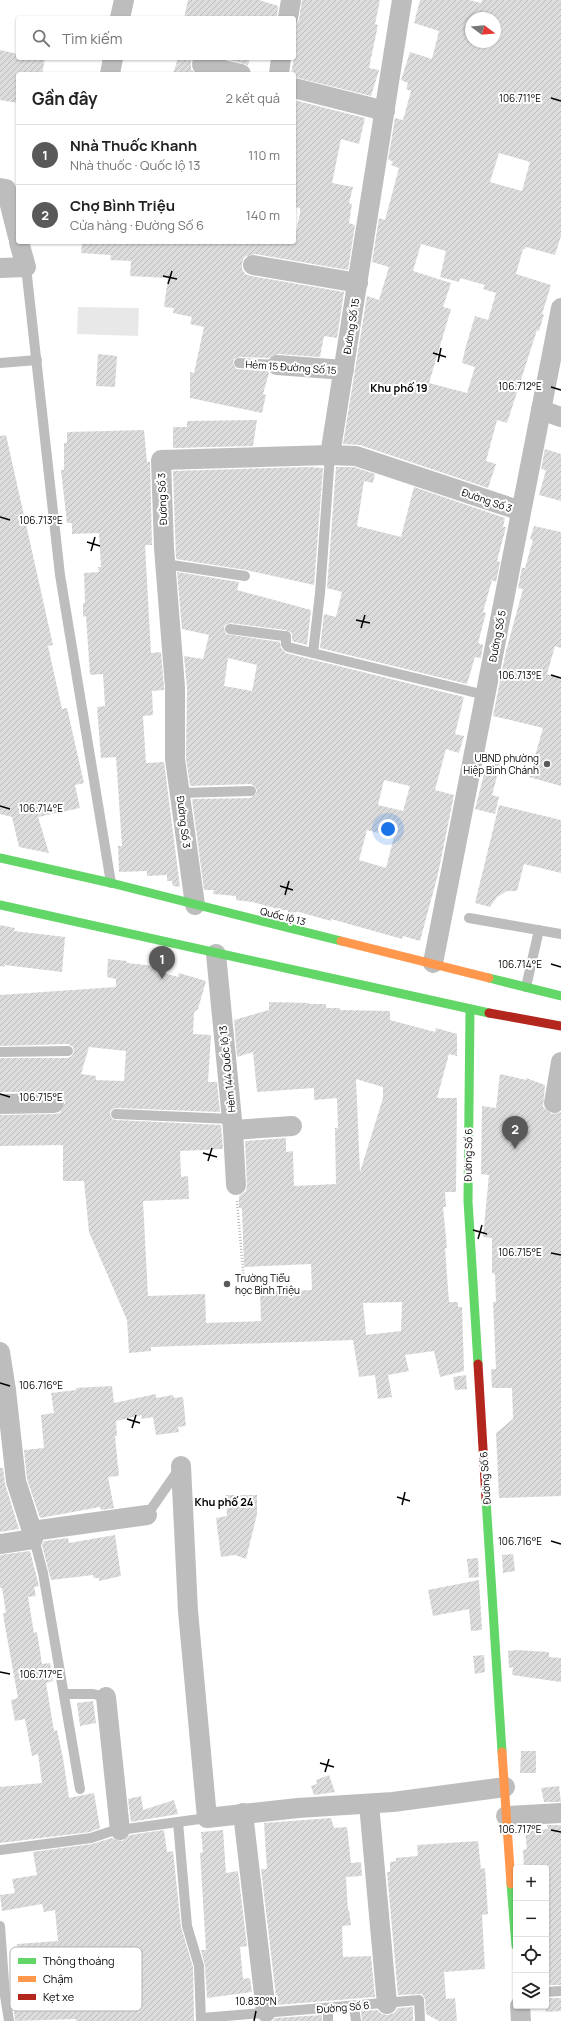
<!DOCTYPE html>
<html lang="vi">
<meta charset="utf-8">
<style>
:root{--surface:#fff;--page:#f2f2f2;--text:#222;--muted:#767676;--line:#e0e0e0;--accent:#595959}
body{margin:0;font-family:Manrope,sans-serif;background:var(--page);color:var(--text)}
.controls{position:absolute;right:12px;bottom:12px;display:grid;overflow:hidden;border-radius:4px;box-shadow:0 1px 3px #0004}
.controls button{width:36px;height:36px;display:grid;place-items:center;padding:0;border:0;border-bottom:1px solid var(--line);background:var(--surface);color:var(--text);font:20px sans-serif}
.compass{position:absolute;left:465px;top:12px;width:36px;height:36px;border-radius:50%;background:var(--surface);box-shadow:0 1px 3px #0004;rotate:106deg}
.you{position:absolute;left:388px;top:829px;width:14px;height:14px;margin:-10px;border:3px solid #fff;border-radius:50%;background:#1a73e8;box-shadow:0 0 0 6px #1a73e833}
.badge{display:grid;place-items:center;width:26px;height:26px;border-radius:50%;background:var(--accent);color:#fff;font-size:13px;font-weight:700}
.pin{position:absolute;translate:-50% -33px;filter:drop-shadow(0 1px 2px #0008)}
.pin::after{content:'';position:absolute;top:21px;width:14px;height:12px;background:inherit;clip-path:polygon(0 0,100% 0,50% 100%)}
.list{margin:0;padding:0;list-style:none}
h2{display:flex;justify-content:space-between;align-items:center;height:52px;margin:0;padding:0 16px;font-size:17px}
h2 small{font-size:13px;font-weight:400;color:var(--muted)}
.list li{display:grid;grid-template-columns:26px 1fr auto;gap:12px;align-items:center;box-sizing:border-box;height:60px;padding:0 16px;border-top:1px solid var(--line)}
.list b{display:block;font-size:15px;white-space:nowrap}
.list p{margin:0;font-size:13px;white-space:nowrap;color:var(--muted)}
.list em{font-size:13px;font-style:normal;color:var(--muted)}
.icon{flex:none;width:22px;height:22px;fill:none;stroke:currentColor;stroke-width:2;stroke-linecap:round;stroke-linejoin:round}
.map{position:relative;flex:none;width:561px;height:2021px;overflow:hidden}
.search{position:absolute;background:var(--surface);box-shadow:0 1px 3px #0004;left:16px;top:16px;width:280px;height:44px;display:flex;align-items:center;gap:10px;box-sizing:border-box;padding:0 14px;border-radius:4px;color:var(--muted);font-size:15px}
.panel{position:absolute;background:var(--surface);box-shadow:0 1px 3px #0004;left:16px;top:72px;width:280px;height:172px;border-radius:4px}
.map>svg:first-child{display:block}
.green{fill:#e8e8e8}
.building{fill:url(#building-hatch);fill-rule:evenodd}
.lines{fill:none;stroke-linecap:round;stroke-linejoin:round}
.path{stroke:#b8b8b8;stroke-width:2.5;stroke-dasharray:1 2;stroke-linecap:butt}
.lane{stroke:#bdbdbd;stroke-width:10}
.street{stroke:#bdbdbd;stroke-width:20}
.fast{stroke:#63d668;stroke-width:9}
.slow{stroke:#ff974d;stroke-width:9}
.jam{stroke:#b3261e;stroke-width:9}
.ticks{fill:none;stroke:#000;stroke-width:1.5}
.poi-dot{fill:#595959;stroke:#fff;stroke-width:1.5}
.labels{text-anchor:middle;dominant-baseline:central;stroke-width:4;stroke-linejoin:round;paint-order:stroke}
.street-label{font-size:10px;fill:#000;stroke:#fff}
.poi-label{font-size:10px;fill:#000;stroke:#fff;text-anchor:end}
.neighbourhood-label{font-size:11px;font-weight:bold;fill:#000;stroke:#fff}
.key{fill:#fff;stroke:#b2b2b2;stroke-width:1}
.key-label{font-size:11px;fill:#000}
.ticks-label{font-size:10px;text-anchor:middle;fill:#000;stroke:#fff;stroke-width:4;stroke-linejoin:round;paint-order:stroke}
</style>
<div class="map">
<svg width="561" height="2021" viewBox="0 0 561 2021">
<defs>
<pattern id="building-hatch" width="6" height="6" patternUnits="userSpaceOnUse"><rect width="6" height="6" fill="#dcdcdc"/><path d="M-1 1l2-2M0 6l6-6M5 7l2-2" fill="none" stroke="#bbb"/></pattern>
</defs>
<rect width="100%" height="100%" fill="#fff"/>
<!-- green -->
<polygon class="green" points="78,307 139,308 138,336 77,334"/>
<!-- building -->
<g class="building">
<polygon points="188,0 259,0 278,6 277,18 184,18"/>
<polygon points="302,0 380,0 375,24 378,25 369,68 379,70 371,96 294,77 294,74 291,74 294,58 294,27 299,20"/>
<path d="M420 0H469L481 3 482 0H561V236L555 255 526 247 525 249H523L516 274 551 285 542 314 544 315 539 331 537 330 507 423 497 420 486 461 496 464 488 488 360 445 343 444 367 296 379 300 389 267 372 262 379 218 385 220 399 168 391 165 393 161 388 160 395 118 403 120 411 91 406 89 408 83 401 80 410 52 432 59 439 31 414 23ZM471 18H495V42H471ZM499 153 530 162 522 191 490 182ZM421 244 446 251 440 277 459 282 460 278 485 285 483 289 496 293 488 320 475 316 466 346 462 363 475 367 467 393 429 383 451 309 443 307 451 283 413 271Z"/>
<polygon points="0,50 18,54 18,58 45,58 42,74 18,74 18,103 0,100"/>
<polygon points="178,58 191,58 191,69 195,74 173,74"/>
<polygon points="223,58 250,58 248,65"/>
<polygon points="294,100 365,118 359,144 341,139 332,183 353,187 349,203 352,204 349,223 355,225 348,270 255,254 244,257 242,263 242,269 245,274 251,276 344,292 337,338 324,336 320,357 278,354 268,358 239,357 234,359 233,363 236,369 267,371 269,373 263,394 266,395 262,413 190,398 190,372 194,373 204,327 190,324 192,317 173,313 174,308 164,307 168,278 130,276 131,261 110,260 111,255 81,253 82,242 294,242 300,213 300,208 294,207"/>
<polygon points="98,354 117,356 115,387 96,386"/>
<polygon points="257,420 253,446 173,448 173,427 187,427 187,421"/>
<polygon points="144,430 147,462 150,462 152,545 145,545 151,653 161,652 164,687 164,690 152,691 153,715 143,716 145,748 146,763 164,762 180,887 173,886 172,881 167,881 167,875 147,876 147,871 119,872 118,846 122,846 116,757 101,758 97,707 105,706 103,674 90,675 86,616 83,617 83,603 85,603 84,573 99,572 98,567 101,567 99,533 72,534 72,523 67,523 61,470 64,470 64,443 67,443 67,432"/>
<polygon points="6,435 53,645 48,646 62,709 67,708 84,783 75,785 80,808 38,817 49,853 19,847 12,817 0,814 0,436"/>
<polygon points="545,449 561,454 561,501 539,495 546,470 541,469"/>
<polygon points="309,467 323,468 314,585 246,570 176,559 173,471"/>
<polygon points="336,467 354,467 375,474 373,483 364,481 357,526 401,537 414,487 505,518 503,527 506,527 497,561 500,562 496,582 492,580 483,612 486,613 478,643 483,645 481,658 475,657 467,684 320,648 324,614 336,617 342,592 327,588"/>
<polygon points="534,526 561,532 561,648 555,646 547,674 561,678 561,786 529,777 543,728 493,716 506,651 523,589 518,588 522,568 525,568 533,540 530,539"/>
<path d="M177 572 239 582 237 590 311 610 307 645 292 641V633L286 630 230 623 225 625 224 628 226 634 280 642 281 648 286 653 464 697 455 734 464 736 459 753 446 749 435 790 454 795 438 874 420 941 403 936 402 939 331 919V921L299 912 288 913V910H282L252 902 236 900V896L213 894 214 890H204L192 799 251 798 256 794 257 790 254 786 251 784 190 786 186 758 187 688 184 656 203 659 209 635 182 629ZM228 658 257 665 252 691 224 686ZM384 780 410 786 403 811 378 805ZM367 830 394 837 386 868 359 860Z"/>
<polygon points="488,759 501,762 492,795 499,797 495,814 475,809"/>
<polygon points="499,805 561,820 561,873 524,864 517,891 507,891 497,897 490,907 475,903"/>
<polygon points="0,925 15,928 14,931 65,937 62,972 5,965 4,967 0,966"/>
<path d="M108 959 127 961V963L155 966 157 971 178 977 179 973 206 981 198 1009 194 1012 193 1034 211 1035 208 1082H217L220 1112 116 1108 111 1110 110 1114 112 1119 116 1120 221 1125 223 1149 180 1151 181 1177 188 1176 189 1199 143 1201 148 1296 205 1294 206 1323 261 1321 260 1292 312 1290 311 1264 244 1267 242 1208H239V1196L246 1191 247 1185 245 1141 286 1138V1152L293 1151 294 1186 336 1184 335 1128H338L337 1098 314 1100V1088L257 1092 253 1052 237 1057 234 1020 269 1010V1002L309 1003V1004H326V1008H340V1010L390 1011V1020L435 1032 436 1028 457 1034V1056L449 1054 437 1098H457L456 1192H445L446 1207H443L447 1248H445L449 1302H458V1307H462L464 1371 440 1377 434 1351 405 1355 409 1371 388 1375 392 1397 378 1399 375 1375 359 1377 353 1340 151 1347V1351L129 1353 127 1320 89 1232 84 1181H63V1145L0 1146V1115L55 1114 60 1113 65 1103 64 1097 54 1092H0V1058H68L72 1056 74 1051 73 1047 68 1044 0 1046V995L116 987V979L107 977ZM89 1047 126 1051 124 1081 96 1080V1076L81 1074ZM356 1079 383 1087V1098L360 1172ZM402 1302 401 1331 366 1335 363 1303Z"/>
<polygon points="500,1074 526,1080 526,1078 545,1085 543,1107 552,1114 561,1112 561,1496 499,1498 496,1433 513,1419 512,1388 492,1388 491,1369 496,1369 493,1302 496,1302 495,1274 492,1273 492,1238 483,1237 489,1175 481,1174 482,1106 496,1108"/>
<polygon points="466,1375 467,1389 455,1390 453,1377"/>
<polygon points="112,1386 114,1403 156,1394 156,1398 173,1395 174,1398 183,1397 186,1426 178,1427 179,1432 156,1435 153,1417 142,1419 141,1415 116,1421 117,1436 115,1436 119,1476 108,1477 114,1508 101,1510 100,1507 40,1518 27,1479 24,1450 44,1448 41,1415 54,1413 51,1393 76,1390 76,1388"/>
<polygon points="0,1468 3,1468 5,1484 19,1529 0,1532"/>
<polygon points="226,1495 257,1495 257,1514 246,1559 235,1555 221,1557 216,1518 227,1516"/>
<polygon points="115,1535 121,1576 99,1581 99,1578 94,1578 93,1575 51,1580 42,1545 44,1541 68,1538 69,1543"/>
<polygon points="30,1551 39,1586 34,1587 36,1596 28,1597 34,1633 37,1632 42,1664 50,1663 53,1681 46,1683 54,1731 57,1730 63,1758 69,1798 94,1793 100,1828 90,1832 0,1843 0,1787 42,1783 38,1754 32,1756 25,1719 15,1721 11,1700 18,1698 5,1626 3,1613 6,1613 2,1588 0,1588 0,1555"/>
<polygon points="513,1554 515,1571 503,1573 502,1555"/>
<polygon points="478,1558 479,1577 469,1578 467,1559"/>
<polygon points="479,1580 482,1630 471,1631 469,1609 433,1616 428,1590"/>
<polygon points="517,1650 549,1652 549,1657 561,1658 561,1682 512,1675 513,1667 509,1668 508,1651"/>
<polygon points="484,1655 485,1672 475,1674 473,1656"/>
<polygon points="93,1701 96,1723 80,1726 77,1703"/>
<polygon points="521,1751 536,1751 536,1773 520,1773"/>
<polygon points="329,1775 335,1792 314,1795 311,1786 317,1784 316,1780"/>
<polygon points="559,1786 561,1802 544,1802 541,1788"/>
<polygon points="141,1796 143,1810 174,1800 178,1814 131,1822 128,1799"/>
<polygon points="331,1818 334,1828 347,1827 351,1863 361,1862 362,1876 346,1877 348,1910 349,1910 351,1925 342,1926 343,1957 371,1956 375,1997 277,2005 261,1869 267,1869 264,1823"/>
<polygon points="547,1825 561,1825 561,1985 546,1985 546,1868 524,1868 523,1850 527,1849 525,1831 548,1829"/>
<polygon points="164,1830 167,1852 173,1851 181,1927 193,1967 194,2021 76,2021 76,2019 15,2021 10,1971 19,1971 17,1944 58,1941 55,1910 44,1912 42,1904 2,1911 0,1895 15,1893 12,1879 37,1875 33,1852 92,1844 112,1838 122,1841 130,1835"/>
<polygon points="223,1830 226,1873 238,1871 247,1946 240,1947 243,1979 250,1978 252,1992 207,1998 205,1966 201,1950 206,1950 200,1853 203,1852 201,1832"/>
<polygon points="478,1841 481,1869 485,1868 488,1914 482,1915 485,1969 444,1972 446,1999 455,1998 457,2021 439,2021 426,2014 425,1999 422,1994 398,1995 387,1872 390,1872 390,1862 396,1861 396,1858 418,1856 417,1845"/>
<polygon points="546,1998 561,1998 561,2011 546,2012"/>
<polygon points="413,2007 413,2021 362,2021 361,2011 377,2010 382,2014 388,2015 394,2013 398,2008"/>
<polygon points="322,2015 322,2021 273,2021 275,2018"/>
</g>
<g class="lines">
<!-- path -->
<polyline class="path" points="237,1201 244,1282"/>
<!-- lane -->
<g class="lane">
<polyline points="26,267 60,575 111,883"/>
<polyline points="0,363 37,360"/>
<polyline points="239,363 277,365"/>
<polyline points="165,564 245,576"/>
<polyline points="230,629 284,636 286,636 286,644 288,647 485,695"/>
<polyline points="313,653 320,593 330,455"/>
<polyline points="181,793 251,791"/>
<polyline points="469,918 561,934"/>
<polyline points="526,987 539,930"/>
<polyline points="0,1052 68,1051"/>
<polyline points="116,1114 232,1119"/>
<polyline points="147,1515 179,1469"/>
<polyline points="33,1535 43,1573 80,1789"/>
<polyline points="64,1694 93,1694 106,1697"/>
<polyline points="178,1822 187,1926 199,1966 201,2021"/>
<polyline points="0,1850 91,1838 112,1831 207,1818"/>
<polyline points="0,1926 5,1996 9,2021"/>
<polyline points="546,1992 561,1991"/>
<polyline points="354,2007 356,2021"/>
<polyline points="328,2009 328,2021"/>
<polyline points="202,2018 419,2000 420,2021"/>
</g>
<!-- street -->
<g class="street">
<polyline points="120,18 124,0"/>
<polyline points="288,18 291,0"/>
<polyline points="203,58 202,65 241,74"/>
<polyline points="110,74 113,58"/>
<polyline points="279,74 281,58"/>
<polyline points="294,88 385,111"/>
<polyline points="0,188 6,189 18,237"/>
<polyline points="253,265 358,283"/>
<polyline points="0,268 26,267 19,242"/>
<polyline points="277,365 344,370"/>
<polyline points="541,410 561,417"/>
<polyline points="330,455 402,0"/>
<polyline points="195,905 175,759 175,687 164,548 161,460 330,455 356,456 521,511"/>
<polyline points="216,954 233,1130 236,1185"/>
<polyline points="433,963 561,308"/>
<polyline points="554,1103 561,1062"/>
<polyline points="0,1104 54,1103"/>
<polyline points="233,1130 292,1126"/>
<polyline points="0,1352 6,1390 16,1481 32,1531 147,1515"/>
<polyline points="181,1466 188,1611 207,1818 298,1808 393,1802 505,1787"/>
<polyline points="0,1544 33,1539"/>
<polyline points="106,1697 120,1830"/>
<polyline points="369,1804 387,2004"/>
<polyline points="243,1813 266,2012"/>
<polyline points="506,1816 561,1813"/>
<polyline points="520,2006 521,2021"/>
</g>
<!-- fast -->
<g class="fast">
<polyline points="0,858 111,883 341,941"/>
<polyline points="0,905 489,1013"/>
<polyline points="489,978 561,996"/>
<polyline points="470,1010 468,1201 478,1364"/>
<polyline points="486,1499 502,1752"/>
<polyline points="511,1884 516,1946"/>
</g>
<!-- slow -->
<g class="slow">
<polyline points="341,941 489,978"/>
<polyline points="502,1752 511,1884"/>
</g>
<!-- jam -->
<g class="jam">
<polyline points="489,1013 561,1026"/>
<polyline points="478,1364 486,1499"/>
</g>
</g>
<!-- ticks -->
<path class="ticks" d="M551 98 561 101M163 276 177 279M168 284 172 271M433 353 446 357M438 362 441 348M551 387 561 390M0 517 10 520M87 542 100 546M91 551 95 537M356 620 370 623M361 628 365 615M551 675 561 678M0 806 10 809M280 886 293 890M285 895 289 881M551 964 561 967M0 1094 10 1097M203 1153 217 1157M208 1161 212 1148M473 1230 487 1234M478 1239 482 1225M551 1253 561 1255M0 1383 10 1386M127 1419 140 1423M132 1428 136 1415M397 1497 410 1501M402 1505 405 1492M551 1541 561 1544M0 1672 10 1674M320 1763 334 1767M325 1772 329 1759M551 1830 561 1832M254 2021 256 2011"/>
<!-- markers -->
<g class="poi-dot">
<circle cx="547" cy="764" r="4"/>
<circle cx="227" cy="1284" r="4"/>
</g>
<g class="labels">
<!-- street labels -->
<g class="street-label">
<text transform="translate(351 326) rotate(-81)">Đường Số 15</text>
<text transform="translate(291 367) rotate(4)">Hẻm 15 Đường Số 15</text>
<text transform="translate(162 499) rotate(-92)">Đường Số 3</text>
<text transform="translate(487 500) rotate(19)">Đường Số 3</text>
<text transform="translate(497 636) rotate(-79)">Đường Số 5</text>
<text transform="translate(184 822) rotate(83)">Đường Số 3</text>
<text transform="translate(283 916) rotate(14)">Quốc lộ 13</text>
<text transform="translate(227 1069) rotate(-96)">Hẻm 144 Quốc lộ 13</text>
<text transform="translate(468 1155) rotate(-89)">Đường Số 6</text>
<text transform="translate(485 1478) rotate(-94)">Đường Số 6</text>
<text transform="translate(343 2007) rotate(-5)">Đường Số 6</text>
</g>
<!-- poi labels -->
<g class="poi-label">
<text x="539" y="758">UBND phường<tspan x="539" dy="12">Hiệp Bình Chánh</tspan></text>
<text x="235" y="1278" text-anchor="start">Trường Tiểu<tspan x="235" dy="12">học Bình Triệu</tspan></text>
</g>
<!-- neighbourhood labels -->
<g class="neighbourhood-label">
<text x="399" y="387">Khu phố 19</text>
<text x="224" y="1501">Khu phố 24</text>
</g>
</g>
<!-- legend -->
<rect x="10" y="1947" width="132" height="64" rx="6" class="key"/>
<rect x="18" y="1958" width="18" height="6" fill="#63d668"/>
<rect x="18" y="1976" width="18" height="6" fill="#ff974d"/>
<rect x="18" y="1994" width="18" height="6" fill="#b3261e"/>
<g class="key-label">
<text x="43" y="1965">Thông thoáng</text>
<text x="43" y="1983">Chậm</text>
<text x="43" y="2001">Kẹt xe</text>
</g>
<g class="ticks-label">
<text x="520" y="102">106.711°E</text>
<text x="520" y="390">106.712°E</text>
<text x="41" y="524">106.713°E</text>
<text x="520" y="679">106.713°E</text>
<text x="41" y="812">106.714°E</text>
<text x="520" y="968">106.714°E</text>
<text x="41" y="1101">106.715°E</text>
<text x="520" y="1256">106.715°E</text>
<text x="41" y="1389">106.716°E</text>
<text x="520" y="1545">106.716°E</text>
<text x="41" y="1678">106.717°E</text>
<text x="520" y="1833">106.717°E</text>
<text x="256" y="2005">10.830°N</text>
</g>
</svg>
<div class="controls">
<button>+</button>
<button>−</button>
<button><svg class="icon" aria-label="locate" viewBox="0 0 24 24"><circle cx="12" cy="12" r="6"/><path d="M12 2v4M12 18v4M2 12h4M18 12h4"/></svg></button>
<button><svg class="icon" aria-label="layers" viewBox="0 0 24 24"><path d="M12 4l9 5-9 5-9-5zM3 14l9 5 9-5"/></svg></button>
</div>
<svg class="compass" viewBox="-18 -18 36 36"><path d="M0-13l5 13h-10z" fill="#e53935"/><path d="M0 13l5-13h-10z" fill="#767676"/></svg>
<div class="you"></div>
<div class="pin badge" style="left:162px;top:979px">1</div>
<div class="pin badge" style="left:515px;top:1149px">2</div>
<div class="search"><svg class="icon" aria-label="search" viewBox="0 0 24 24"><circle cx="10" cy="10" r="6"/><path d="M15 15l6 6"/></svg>Tìm kiếm</div>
<section class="panel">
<h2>Gần đây<small>2 kết quả</small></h2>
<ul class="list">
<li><span class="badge">1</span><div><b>Nhà Thuốc Khanh</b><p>Nhà thuốc · Quốc lộ 13</p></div><em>110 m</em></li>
<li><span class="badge">2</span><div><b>Chợ Bình Triệu</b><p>Cửa hàng · Đường Số 6</p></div><em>140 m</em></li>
</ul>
</section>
</div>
